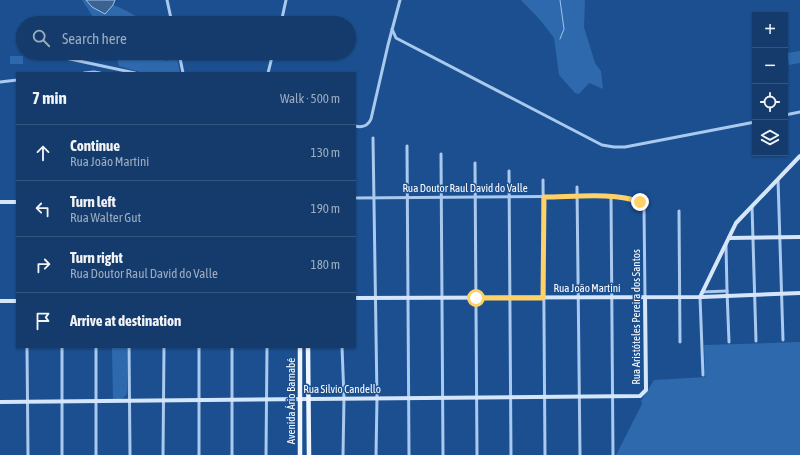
<!DOCTYPE html>
<meta charset="utf-8">
<style>
:root{--surface:#143b6b;--page:#214673;--text:#f1f3f6;--muted:#9dadc1;--line:#33557e}
body{margin:0;font-family:"Asap Condensed",sans-serif;background:var(--page);color:var(--text)}
.controls{position:absolute;right:12px;top:12px;display:grid;overflow:hidden;border-radius:0px;box-shadow:0 1px 3px #0004}
.controls button{width:36px;height:36px;display:grid;place-items:center;padding:0;border:0;border-bottom:1px solid var(--line);background:var(--surface);color:var(--text);font:20px sans-serif}
.stop{position:absolute;width:12px;height:12px;margin:-9px;border:3px solid #ffd166;border-radius:50%;background:#fff}
.stop.end{background:#ffd166;border-color:#fff;box-shadow:0 1px 4px #0008}
.list{margin:0;padding:0;list-style:none}
h2{display:flex;justify-content:space-between;align-items:center;height:52px;margin:0;padding:0 16px;font-size:17px}
h2 small{font-size:13px;font-weight:400;color:var(--muted)}
.list li{display:grid;grid-template-columns:26px 1fr auto;gap:12px;align-items:center;box-sizing:border-box;height:56px;padding:0 16px;border-top:1px solid var(--line)}
.list b{display:block;font-size:15px;white-space:nowrap}
.list p{margin:0;font-size:13px;white-space:nowrap;color:var(--muted)}
.list em{font-size:13px;font-style:normal;color:var(--muted)}
.icon{flex:none;width:22px;height:22px;fill:none;stroke:currentColor;stroke-width:2;stroke-linecap:round;stroke-linejoin:round}
.map{position:relative;flex:none;width:800px;height:455px;overflow:hidden}
.search{position:absolute;background:var(--surface);box-shadow:0 1px 3px #0004;left:16px;top:16px;width:340px;height:44px;display:flex;align-items:center;gap:10px;box-sizing:border-box;padding:0 14px;border-radius:22px;color:var(--muted);font-size:15px}
.panel{position:absolute;background:var(--surface);box-shadow:0 1px 3px #0004;left:16px;top:72px;width:340px;height:276px;border-radius:0px}
.map>svg:first-child{display:block}
.green{fill:#2e69ad}
.water{fill:#3c6290;stroke:#9cc4f0}
.lines{fill:none;stroke-linecap:round;stroke-linejoin:round}
.stream{stroke:#9cc4f0;stroke-width:1}
.street{stroke:#a9c9ee;stroke-width:3}
.secondary{stroke:#d6e6fa;stroke-width:4}
.primary{stroke:#f0f6ff;stroke-width:4.5}
.route{stroke:#ffd166;stroke-width:5}
.labels{text-anchor:middle;dominant-baseline:central;stroke-width:3;stroke-linejoin:round;paint-order:stroke}
.street-label{font-size:11px;fill:#fff;stroke:#1b4f8f}
</style>
<div class="map">
<svg width="800" height="455" viewBox="0 0 800 455">
<rect width="100%" height="100%" fill="#1b4f8f"/>
<!-- green -->
<g class="green">
<path d="M82 0H86L92 7 105 14 113 5C122 8 133 14 140 19V23H97Z"/>
<polygon points="521,0 585,0 584,27 595,63 601,71 603,89 589,83 579,94 575,93 559,75 554,38 541,21"/>
<polygon points="800,51 800,63 789,65 787,53"/>
<polygon points="115,53 154,53 155,58 160,57 166,61 170,60 167,53 176,53 180,73 143,73 119,66"/>
<rect x="10" y="56" width="13" height="8"/>
<polygon points="800,342 800,455 616,455 642,404 641,401 654,380 705,377 704,345"/>
<path d="M112 347H127V393C124 400 119 399 113 399Z"/>
</g>
<!-- water -->
<polygon class="water" points="86,0 115,0 113,5 105,14 92,7"/>
<g class="lines">
<!-- stream -->
<polyline class="stream" points="560,0 564,29 560,39"/>
<!-- street -->
<g class="street">
<polyline points="167,0 172,23"/>
<polyline points="281,23 286,0"/>
<polyline points="392,29 396,38 602,145 614,147 625,147 755,122"/>
<polyline points="42,53 135,73"/>
<polyline points="179,53 183,73"/>
<polyline points="84,73 94,72 100,73"/>
<polyline points="268,73 273,53"/>
<polyline points="0,82 17,80"/>
<polyline points="785,115 800,112"/>
<path d="M355 126C363 128 368 126 371 119L388 45 400 0"/>
<polyline points="373,138 377,398 376,455"/>
<polyline points="407,146 409,455"/>
<polyline points="441,154 443,455"/>
<polyline points="475,163 477,455"/>
<polyline points="509,171 511,455"/>
<polyline points="778,179 783,340"/>
<polyline points="543,180 545,455"/>
<polyline points="577,187 580,455"/>
<polyline points="611,196 613,455"/>
<path d="M355 198 611 196C623 198 636 197 644 208L645 297"/>
<polyline points="752,206 756,341"/>
<polyline points="679,211 680,342"/>
<polyline points="726,245 727,291 729,342"/>
<polyline points="702,292 727,291"/>
<polyline points="700,297 703,375"/>
<polyline points="27,347 28,455"/>
<polyline points="62,347 62,455"/>
<polyline points="96,347 96,455"/>
<polyline points="129,347 130,455"/>
<polyline points="342,347 344,398 343,455"/>
<polyline points="163,455 164,347"/>
<polyline points="199,455 199,347"/>
<polyline points="232,455 232,347"/>
<polyline points="266,455 267,347"/>
</g>
<!-- secondary -->
<g class="secondary">
<polyline points="0,202 17,202"/>
<polyline points="729,238 800,237"/>
<polyline points="700,297 736,223 800,156"/>
<polyline points="355,298 702,297 800,293"/>
<polyline points="0,301 17,301"/>
<polyline points="0,402 640,396 646,390 645,297"/>
</g>
<!-- primary -->
<g class="primary">
<polyline points="300,347 300,455"/>
<polyline points="308,347 309,455"/>
</g>
</g>
<g class="lines">
<!-- route -->
<path class="route" d="M476 298H543L544 197C572 197 615 192 640 202"/>
</g>
<g class="labels">
<!-- street labels -->
<g class="street-label">
<text x="465" y="188">Rua Doutor Raul David do Valle</text>
<text x="587" y="288">Rua João Martini</text>
<text transform="translate(636 317) rotate(-90)">Rua Aristóteles Pereira dos Santos</text>
<text x="342" y="389">Rua Silvio Candello</text>
<text transform="translate(291 401) rotate(-90)">Avenida Ário Barnabé</text>
</g>
</g>
</svg>
<div class="controls">
<button>+</button>
<button>−</button>
<button><svg class="icon" aria-label="locate" viewBox="0 0 24 24"><circle cx="12" cy="12" r="6"/><path d="M12 2v4M12 18v4M2 12h4M18 12h4"/></svg></button>
<button><svg class="icon" aria-label="layers" viewBox="0 0 24 24"><path d="M12 4l9 5-9 5-9-5zM3 14l9 5 9-5"/></svg></button>
</div>
<div class="stop" style="left:476px;top:298px"></div>
<div class="stop end" style="left:640px;top:202px"></div>
<div class="search"><svg class="icon" aria-label="search" viewBox="0 0 24 24"><circle cx="10" cy="10" r="6"/><path d="M15 15l6 6"/></svg>Search here</div>
<section class="panel">
<h2>7 min<small>Walk · 500 m</small></h2>
<ul class="list">
<li><svg class="icon" aria-label="ahead" viewBox="0 0 24 24"><path d="M12 20V5M6 11l6-6 6 6"/></svg><div><b>Continue</b><p>Rua João Martini</p></div><em>130 m</em></li>
<li><svg class="icon" aria-label="left" viewBox="0 0 24 24"><path d="M17 20v-9H6M10 6l-5 5 5 5"/></svg><div><b>Turn left</b><p>Rua Walter Gut</p></div><em>190 m</em></li>
<li><svg class="icon" aria-label="right" viewBox="0 0 24 24"><path d="M7 20v-9h11M14 6l5 5-5 5"/></svg><div><b>Turn right</b><p>Rua Doutor Raul David do Valle</p></div><em>180 m</em></li>
<li><svg class="icon" aria-label="arrive" viewBox="0 0 24 24"><path d="M6 21V4h12l-3 4 3 4H6"/></svg><div><b>Arrive at destination</b></div></li>
</ul>
</section>
</div>
